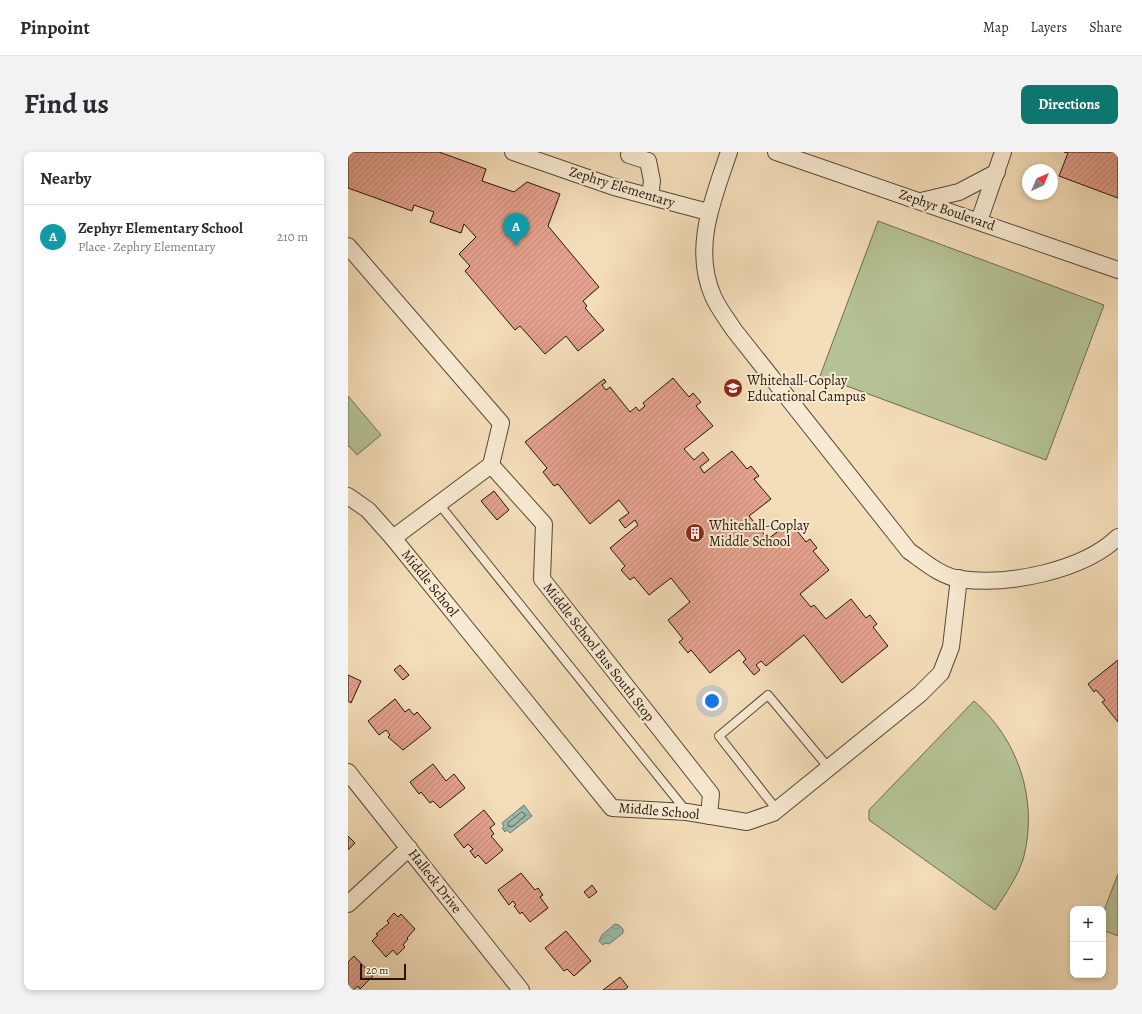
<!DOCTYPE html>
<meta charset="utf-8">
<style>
:root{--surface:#fff;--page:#f2f2f3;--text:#2b2b33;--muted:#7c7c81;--line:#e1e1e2;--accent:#0f766e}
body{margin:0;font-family:Alegreya,serif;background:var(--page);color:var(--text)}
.controls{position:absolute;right:12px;bottom:12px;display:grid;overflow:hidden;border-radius:8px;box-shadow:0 2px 6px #0003}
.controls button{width:36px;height:36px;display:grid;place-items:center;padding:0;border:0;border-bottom:1px solid var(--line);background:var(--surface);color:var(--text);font:20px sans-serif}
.compass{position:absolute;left:674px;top:12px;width:36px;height:36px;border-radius:50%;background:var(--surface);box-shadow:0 2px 6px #0003;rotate:44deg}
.scale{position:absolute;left:12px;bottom:10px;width:46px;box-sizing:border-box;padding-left:4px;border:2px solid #22160d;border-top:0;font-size:11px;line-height:14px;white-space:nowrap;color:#22160d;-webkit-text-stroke:3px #f8ead2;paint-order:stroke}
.you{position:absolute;left:364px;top:549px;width:14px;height:14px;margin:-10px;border:3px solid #fff;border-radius:50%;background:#1a73e8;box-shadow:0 0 0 6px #1a73e833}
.badge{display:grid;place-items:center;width:26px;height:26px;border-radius:50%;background:var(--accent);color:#fff;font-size:13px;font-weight:700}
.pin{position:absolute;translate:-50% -33px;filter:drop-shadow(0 1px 2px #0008)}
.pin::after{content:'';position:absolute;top:21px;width:14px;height:12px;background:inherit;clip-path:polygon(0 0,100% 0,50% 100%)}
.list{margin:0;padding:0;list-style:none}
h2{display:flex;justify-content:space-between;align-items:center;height:52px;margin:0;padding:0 16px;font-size:17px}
h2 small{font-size:13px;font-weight:400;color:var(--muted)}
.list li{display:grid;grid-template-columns:26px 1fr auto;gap:12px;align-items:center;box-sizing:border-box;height:64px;padding:0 16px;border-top:1px solid var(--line)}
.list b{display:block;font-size:15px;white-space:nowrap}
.list p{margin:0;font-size:13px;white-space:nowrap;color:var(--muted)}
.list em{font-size:13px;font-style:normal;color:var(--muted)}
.map{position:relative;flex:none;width:770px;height:838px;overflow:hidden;border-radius:8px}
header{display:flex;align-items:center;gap:24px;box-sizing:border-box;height:56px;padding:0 20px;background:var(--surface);border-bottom:1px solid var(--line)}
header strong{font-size:19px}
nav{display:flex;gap:22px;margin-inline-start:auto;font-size:14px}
.intro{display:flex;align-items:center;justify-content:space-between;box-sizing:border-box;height:96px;padding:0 24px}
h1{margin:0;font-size:28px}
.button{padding:10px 18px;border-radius:8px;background:var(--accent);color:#fff;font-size:14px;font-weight:700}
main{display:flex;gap:24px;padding:0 24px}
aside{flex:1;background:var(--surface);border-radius:8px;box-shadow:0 2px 6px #0003}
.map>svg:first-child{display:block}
.green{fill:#b5c294;stroke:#6c6c50}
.water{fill:url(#water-waves);stroke:#6b7a6d}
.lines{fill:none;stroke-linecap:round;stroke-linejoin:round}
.shore{stroke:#5f695d;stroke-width:1}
.building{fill:url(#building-hatch);stroke:#22160d}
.lane-casing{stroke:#564838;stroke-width:10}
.street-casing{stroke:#564838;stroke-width:18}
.lane{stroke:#f8ead2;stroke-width:8}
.street{stroke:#f8ead2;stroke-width:16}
.labels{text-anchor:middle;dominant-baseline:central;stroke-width:4;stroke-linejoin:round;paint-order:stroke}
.street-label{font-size:14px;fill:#22160d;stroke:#f8ead2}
.poi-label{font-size:14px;fill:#22160d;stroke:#f8ead2;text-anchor:start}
</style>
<header>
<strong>Pinpoint</strong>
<nav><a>Map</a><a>Layers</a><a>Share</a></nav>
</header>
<div class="intro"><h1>Find us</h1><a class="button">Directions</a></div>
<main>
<aside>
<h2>Nearby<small></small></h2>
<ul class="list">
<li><span class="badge" style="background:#0f9aa8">A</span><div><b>Zephyr Elementary School</b><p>Place · Zephry Elementary</p></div><em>210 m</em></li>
</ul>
</aside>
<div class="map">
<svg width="770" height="838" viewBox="0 0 770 838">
<defs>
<pattern id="water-waves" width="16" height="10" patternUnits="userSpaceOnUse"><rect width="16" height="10" fill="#9cbcad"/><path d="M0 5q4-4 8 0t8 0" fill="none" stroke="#86a194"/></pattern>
<pattern id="building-hatch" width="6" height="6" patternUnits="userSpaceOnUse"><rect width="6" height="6" fill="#e3a28f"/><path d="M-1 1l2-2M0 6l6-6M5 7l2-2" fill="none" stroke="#c28b7a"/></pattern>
</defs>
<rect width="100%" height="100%" fill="#f4deb9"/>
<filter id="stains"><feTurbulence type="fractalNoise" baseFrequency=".005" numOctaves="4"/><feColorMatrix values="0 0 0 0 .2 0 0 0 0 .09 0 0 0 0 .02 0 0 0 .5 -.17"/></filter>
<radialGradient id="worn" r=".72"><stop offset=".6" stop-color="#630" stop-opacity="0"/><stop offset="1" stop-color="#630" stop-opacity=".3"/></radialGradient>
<!-- green -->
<g class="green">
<polygon points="530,69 756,153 698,308 472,224"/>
<polygon points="0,244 33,283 9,303 1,294 0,295"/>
<path d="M626 549C670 587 690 647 676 704 671 723 658 741 647 758L521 668V658Z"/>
<polygon points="770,722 770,784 755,778 755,761"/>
</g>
<!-- water -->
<g class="water">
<polygon points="176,653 184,664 162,681 159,678 157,680 154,676 156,674 154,671"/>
<polygon points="267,772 271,773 275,777 275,781 261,792 257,791 255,793 251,789 254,783"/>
</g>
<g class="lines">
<!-- shore -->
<polygon class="shore" points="174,660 177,662 177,664 164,675 160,674 160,671"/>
</g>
<!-- building -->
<g class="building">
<polygon points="0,0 91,0 138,17 134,29 166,40 179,30 212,42 200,74 251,135 235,149 239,154 237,156 256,178 230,199 218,184 197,202 172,174 167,178 117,119 122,114 111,102 128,85 116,72 113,81 82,70 86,60 66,53 64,59 0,36"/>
<polygon points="716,0 770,0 770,46 711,24 720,1"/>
<polygon points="325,226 341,245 345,241 353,250 348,254 365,274 336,297 346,308 355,300 361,308 352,315 356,321 384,299 399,317 403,314 411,324 406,327 423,347 401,364 420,387 442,370 458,390 462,387 469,396 465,399 481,418 452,442 463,455 466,453 478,467 503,447 518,466 522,463 529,472 525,475 540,494 494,531 456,483 418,514 413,509 408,513 412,518 406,523 395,510 398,507 391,498 362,521 343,498 340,501 331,490 335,487 320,468 342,450 323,426 301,443 286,425 282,428 273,418 277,414 262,396 290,373 287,368 277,376 271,368 281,361 271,348 242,372 210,332 206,334 195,320 199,316 177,290 256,227 258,230 254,233 258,238 262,235 282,260 288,255 291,259 297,254 295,251"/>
<polygon points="146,339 161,358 149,368 133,349"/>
<polygon points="770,508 770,570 754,550 757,548 748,538 746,540 740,532"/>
<polygon points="52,513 61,523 55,528 46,518"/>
<polygon points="0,523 13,529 3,551 0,549"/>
<polygon points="47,547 57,560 61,557 66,563 69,560 83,576 55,598 40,585 42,583 38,578 31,583 20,569"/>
<polygon points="85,612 98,629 106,622 117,636 92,656 85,649 82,651 73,640 71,642 62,630"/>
<polygon points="136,658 147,672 142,676 146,682 143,684 155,698 138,712 130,703 127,706 122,699 125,697 120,692 116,696 106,683"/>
<polygon points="0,684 7,691 0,698"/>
<polygon points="173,721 187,738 190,736 195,743 192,745 200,756 182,770 174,760 172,762 166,754 168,753 165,749 161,753 150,738"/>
<polygon points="244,733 249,740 241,746 236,740"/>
<polygon points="46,761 50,765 53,762 67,777 59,786 60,787 55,793 57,795 49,803 45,798 38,805 24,789 30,783 28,782 41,771 39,769"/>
<polygon points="218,779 243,809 226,824 219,817 216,819 197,796"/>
<polygon points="6,804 25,824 12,837 10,834 5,838 0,838 0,810"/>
<polygon points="272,825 280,835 276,838 255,838"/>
</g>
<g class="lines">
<defs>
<g id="lane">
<polyline points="91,352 339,660"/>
<polyline points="429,658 371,584 420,543 480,615"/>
</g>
<g id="street">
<polyline points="165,0 266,35 360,60"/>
<path d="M381 0C365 47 344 96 365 144 370 156 379 167 386 178L561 399C577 410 592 424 612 427 659 434 735 419 770 385"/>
<polyline points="428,0 770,118"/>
<polyline points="281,3 300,9 304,29 302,44"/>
<polyline points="573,49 611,40 649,20"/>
<polyline points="631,69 655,0"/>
<polyline points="0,94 153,271 143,313 45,386"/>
<polyline points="143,313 196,372 194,427 363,642 361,664"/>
<polyline points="0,344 20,358 45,386 264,656 339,660 399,670 425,661 572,542 593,521 603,495 611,426"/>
<polyline points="0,620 173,838"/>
<polyline points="0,752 61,696"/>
</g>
</defs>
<!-- lane casing -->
<use href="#lane" class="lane-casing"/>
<!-- street casing -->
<use href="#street" class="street-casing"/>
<!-- lane -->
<use href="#lane" class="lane"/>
<!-- street -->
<use href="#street" class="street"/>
</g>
<!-- icons -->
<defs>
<symbol id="school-disc" viewBox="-11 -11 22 22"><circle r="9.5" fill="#8f2418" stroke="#f8ead2"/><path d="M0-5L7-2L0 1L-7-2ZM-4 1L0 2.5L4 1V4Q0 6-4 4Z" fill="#fff"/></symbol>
<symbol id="building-disc" viewBox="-11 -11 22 22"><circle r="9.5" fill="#8f2418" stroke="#f8ead2"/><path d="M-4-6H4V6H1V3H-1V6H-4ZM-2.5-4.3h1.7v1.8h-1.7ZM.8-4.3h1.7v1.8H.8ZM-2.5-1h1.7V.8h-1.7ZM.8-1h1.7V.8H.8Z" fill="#fff"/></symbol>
</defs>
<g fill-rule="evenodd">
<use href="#school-disc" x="374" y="225" width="22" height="22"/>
<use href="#building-disc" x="336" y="370" width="22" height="22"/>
</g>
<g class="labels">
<!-- street labels -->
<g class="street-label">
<text transform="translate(274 35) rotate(17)">Zephry Elementary</text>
<text transform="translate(599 58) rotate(19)">Zephyr Boulevard</text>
<text transform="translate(82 431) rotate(51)">Middle School</text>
<text transform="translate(251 500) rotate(52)">Middle School Bus South Stop</text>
<text transform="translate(311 659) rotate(5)">Middle School</text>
<text transform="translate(87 729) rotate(52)">Halleck Drive</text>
</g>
<!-- poi labels -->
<g class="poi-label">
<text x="399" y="228">Whitehall-Coplay<tspan x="399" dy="16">Educational Campus</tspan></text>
<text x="361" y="373">Whitehall-Coplay<tspan x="361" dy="16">Middle School</tspan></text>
</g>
</g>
<rect width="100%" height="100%" filter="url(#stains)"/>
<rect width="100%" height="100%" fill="url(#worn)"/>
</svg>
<div class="controls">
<button>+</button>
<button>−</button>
</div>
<svg class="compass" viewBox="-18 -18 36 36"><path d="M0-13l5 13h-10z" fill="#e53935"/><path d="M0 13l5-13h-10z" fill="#7c7c81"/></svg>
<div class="scale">20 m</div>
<div class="you"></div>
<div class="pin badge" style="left:168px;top:94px;background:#0f9aa8">A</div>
</div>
</main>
